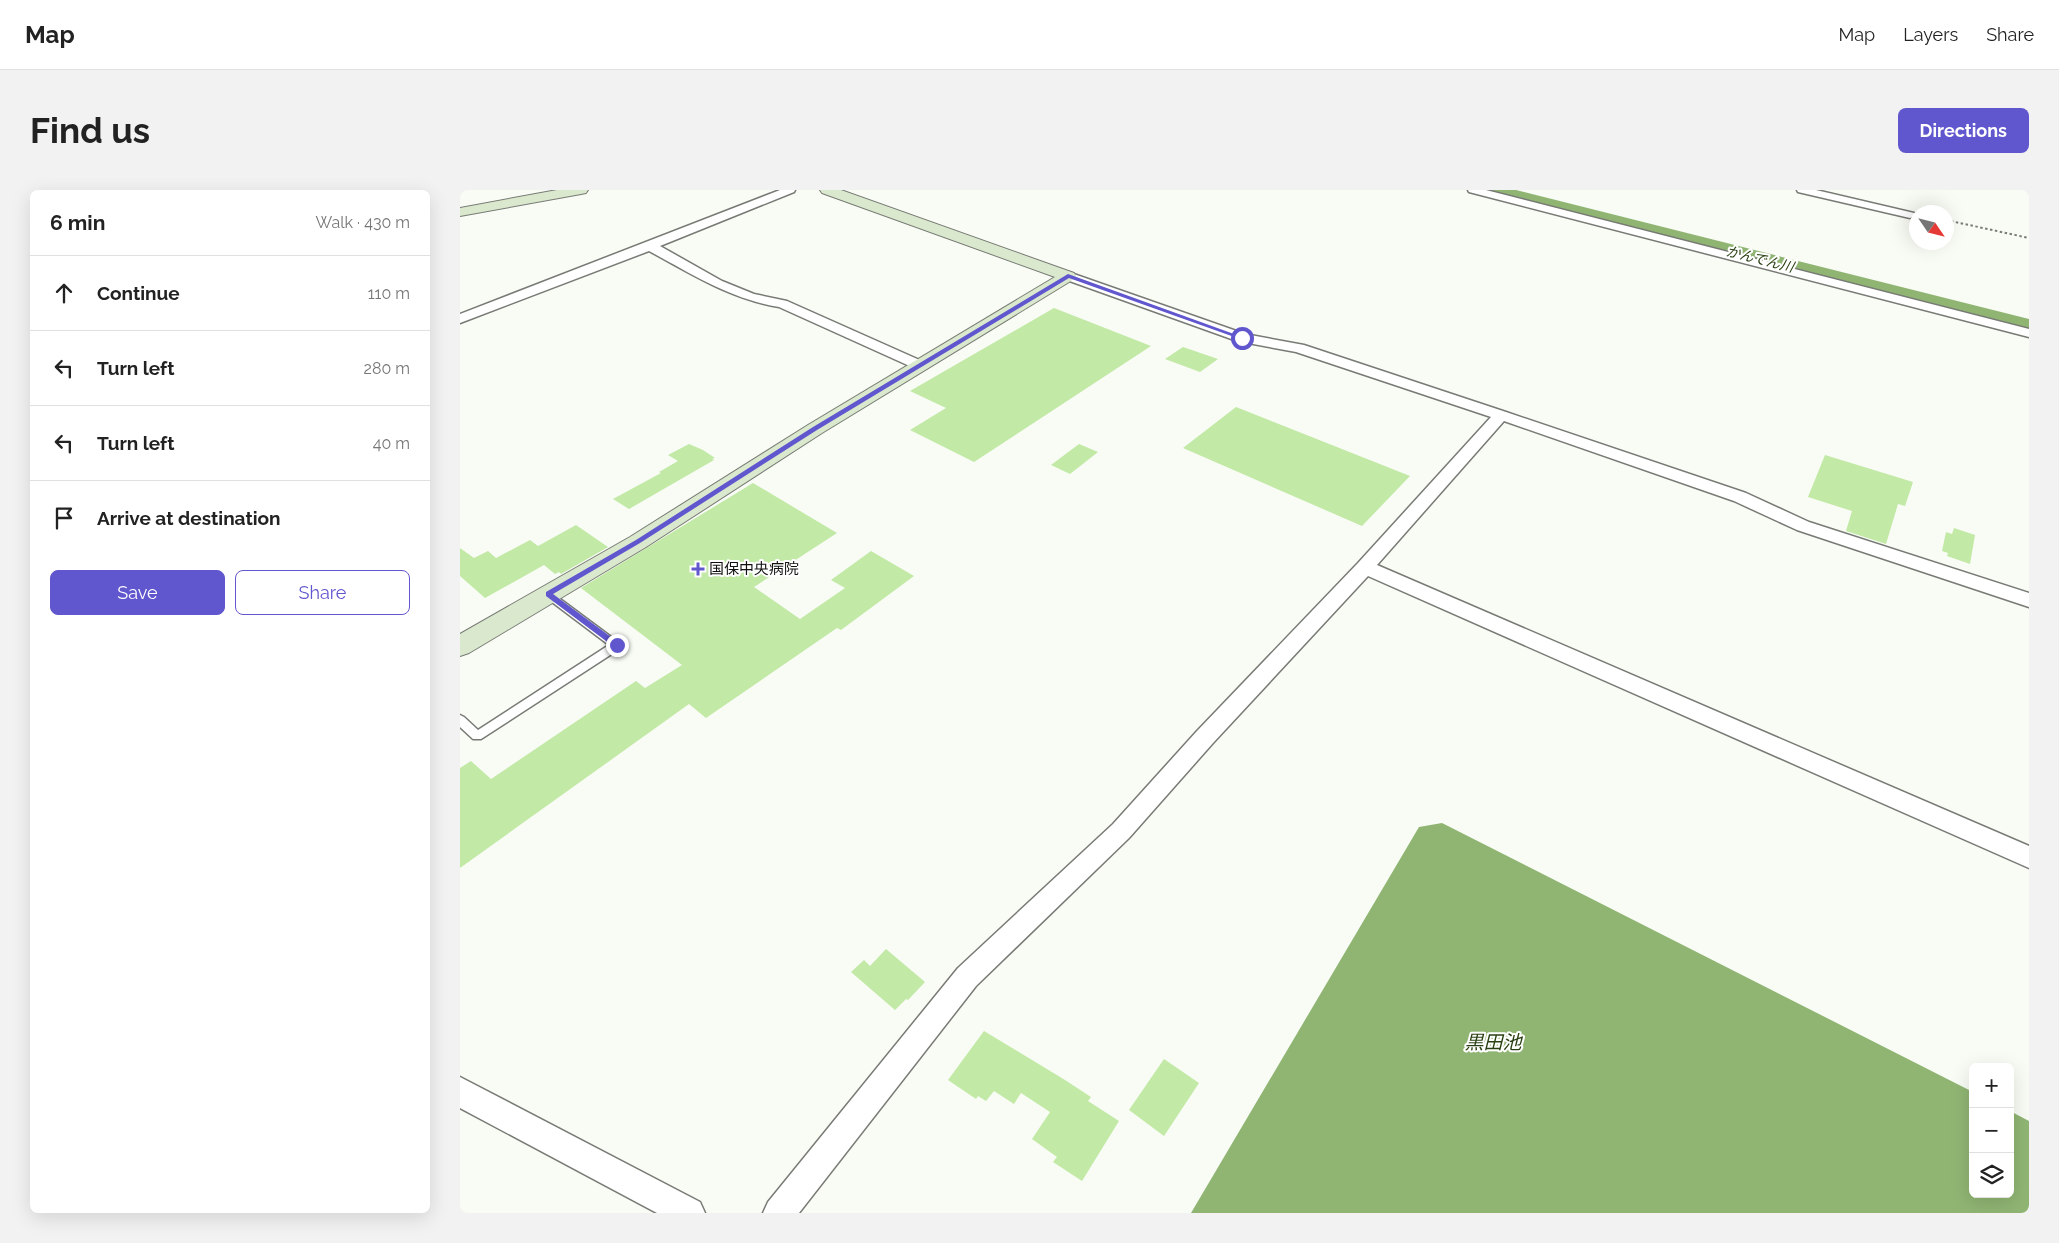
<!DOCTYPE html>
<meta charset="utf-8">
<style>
:root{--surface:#fff;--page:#f2f2f2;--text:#222;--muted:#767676;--line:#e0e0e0;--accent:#6056ce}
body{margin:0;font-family:Raleway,"Noto Sans JP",sans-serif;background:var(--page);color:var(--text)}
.controls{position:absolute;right:15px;bottom:15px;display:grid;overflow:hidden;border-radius:8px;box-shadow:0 5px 20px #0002}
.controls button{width:45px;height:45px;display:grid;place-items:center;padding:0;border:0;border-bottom:1px solid var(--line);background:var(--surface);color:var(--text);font:25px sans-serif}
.compass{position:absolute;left:1449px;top:15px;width:45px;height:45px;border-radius:50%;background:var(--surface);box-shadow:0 5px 20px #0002;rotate:125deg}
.stop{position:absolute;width:15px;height:15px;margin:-11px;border:4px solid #6056ce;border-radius:50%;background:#fff}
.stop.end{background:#6056ce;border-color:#fff;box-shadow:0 1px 5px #0008}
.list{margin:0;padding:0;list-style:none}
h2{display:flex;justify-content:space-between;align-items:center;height:65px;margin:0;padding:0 20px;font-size:21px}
h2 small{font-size:16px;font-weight:400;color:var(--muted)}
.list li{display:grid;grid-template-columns:32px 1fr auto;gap:15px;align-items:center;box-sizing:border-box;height:75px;padding:0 20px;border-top:1px solid var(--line)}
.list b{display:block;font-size:19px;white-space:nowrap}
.list em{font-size:16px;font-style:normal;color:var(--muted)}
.actions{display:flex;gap:10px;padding:15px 20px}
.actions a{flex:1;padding:11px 0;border:1px solid var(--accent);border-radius:8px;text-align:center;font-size:18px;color:var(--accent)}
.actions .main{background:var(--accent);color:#fff}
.icon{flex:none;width:28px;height:28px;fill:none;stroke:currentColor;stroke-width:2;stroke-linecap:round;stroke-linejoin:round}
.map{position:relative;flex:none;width:1569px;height:1023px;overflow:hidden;border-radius:8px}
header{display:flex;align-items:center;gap:30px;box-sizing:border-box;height:70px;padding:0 25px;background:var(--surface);border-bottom:1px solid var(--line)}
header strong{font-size:24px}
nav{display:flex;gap:28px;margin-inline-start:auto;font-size:18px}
.intro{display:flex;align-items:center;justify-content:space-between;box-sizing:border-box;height:120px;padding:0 30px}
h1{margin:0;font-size:35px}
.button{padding:12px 22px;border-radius:8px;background:var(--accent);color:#fff;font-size:18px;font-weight:700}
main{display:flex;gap:30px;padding:0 30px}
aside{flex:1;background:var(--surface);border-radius:8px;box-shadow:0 5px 20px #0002}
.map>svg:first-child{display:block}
.water{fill:#90b573}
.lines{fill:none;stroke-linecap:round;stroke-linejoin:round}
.river{fill:#90b573;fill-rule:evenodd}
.building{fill:#c2e9a5}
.lane-casing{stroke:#787b75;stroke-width:3}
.street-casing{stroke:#787b75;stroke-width:3}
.secondary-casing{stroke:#787b75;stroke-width:2}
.path{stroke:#7a7c78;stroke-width:2;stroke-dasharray:2.5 2.5;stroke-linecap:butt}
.lane{fill:#fff;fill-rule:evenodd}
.street{fill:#fff;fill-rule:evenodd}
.secondary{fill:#dae8ce;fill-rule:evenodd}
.route{fill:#6056ce}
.poi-dot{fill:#6056ce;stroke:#fff;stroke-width:2}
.labels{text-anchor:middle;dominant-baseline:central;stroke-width:4;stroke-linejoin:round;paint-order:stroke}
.far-water-label{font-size:14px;font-style:italic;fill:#294012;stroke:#fff}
.poi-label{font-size:15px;fill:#10110f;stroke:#fff;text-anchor:start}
.near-water-label{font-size:19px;font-style:italic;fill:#294012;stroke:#fff}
</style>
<header>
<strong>Map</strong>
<nav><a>Map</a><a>Layers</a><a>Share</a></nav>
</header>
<div class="intro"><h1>Find us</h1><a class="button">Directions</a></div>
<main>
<aside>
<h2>6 min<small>Walk · 430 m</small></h2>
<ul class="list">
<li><svg class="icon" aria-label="ahead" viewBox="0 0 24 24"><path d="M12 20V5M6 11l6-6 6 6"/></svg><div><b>Continue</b></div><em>110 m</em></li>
<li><svg class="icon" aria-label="left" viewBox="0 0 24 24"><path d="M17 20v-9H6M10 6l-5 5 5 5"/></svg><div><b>Turn left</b></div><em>280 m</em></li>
<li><svg class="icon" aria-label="left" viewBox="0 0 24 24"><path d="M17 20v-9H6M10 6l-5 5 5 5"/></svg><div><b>Turn left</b></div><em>40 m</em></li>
<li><svg class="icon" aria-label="arrive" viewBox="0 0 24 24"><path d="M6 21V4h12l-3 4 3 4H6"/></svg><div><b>Arrive at destination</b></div></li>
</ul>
<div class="actions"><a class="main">Save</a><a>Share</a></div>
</aside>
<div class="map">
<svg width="1569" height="1023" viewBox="0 0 1569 1023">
<rect width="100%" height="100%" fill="#f8fcf5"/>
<!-- water -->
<polygon class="water" points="982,633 1513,902 1513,1004 1550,1004 1550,921 1569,931 1569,1023 731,1023 959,637"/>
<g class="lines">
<!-- river -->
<polygon class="river" points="1022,0 1056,0 1569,129 1569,145 1025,4"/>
</g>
<!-- building -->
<g class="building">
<polygon points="594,118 691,156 514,272 450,240 486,218 450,201"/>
<polygon points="723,157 758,169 740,182 705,169"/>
<polygon points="776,217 950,286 902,336 723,258"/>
<polygon points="229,254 243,260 255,268 252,269 254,270 169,319 153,309 201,283 199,282 218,271 208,265"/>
<polygon points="619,254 638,262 610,284 591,275"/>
<polygon points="1365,265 1453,292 1445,316 1438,314 1426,354 1386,341 1392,321 1348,307"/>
<polygon points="293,293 377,343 294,397 340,429 385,398 371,390 411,361 454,386 381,440 377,438 246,528 229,514 0,678 0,578 11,571 31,589 176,491 185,498 222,475 121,398"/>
<polygon points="116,335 148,357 101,384 99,382 95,384 84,375 25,408 0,386 0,358 14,368 28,361 36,368 70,350 78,356"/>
<polygon points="1494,338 1515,345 1510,374 1487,366 1488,363 1482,361 1486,342 1492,344"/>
<polygon points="426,759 465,792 448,810 446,809 435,820 391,782 404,770 410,776"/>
<polygon points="524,841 605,890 631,907 628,911 659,931 622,991 593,972 597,967 572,949 590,922 561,903 554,914 534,901 526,911 518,906 516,909 488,890"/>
<polygon points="704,869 739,893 704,946 669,920"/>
</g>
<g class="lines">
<defs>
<polygon id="lane" points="88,400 162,455 161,458 21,549 13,549 0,537 0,525 4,527 18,540 149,455 84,406 83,404 84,402"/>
<g id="street">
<path d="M320 0H335L334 2 200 56 262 91 294 104 327 111 464 172 466 175 464 178H454L319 117C270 109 232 84 189 61L0 133V124Z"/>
<polygon points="1008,0 1026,0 1569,139 1569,147 1009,2"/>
<polygon points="1337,0 1356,0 1454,23 1456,25 1450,28 1338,2"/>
<polygon points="608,82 785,144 844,155 1046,222 1286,303 1349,332 1569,403 1569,417 1337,340 1274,311 1044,231 917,375 1569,656 1569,678 908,386 753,553 669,648 516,796 339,1023 303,1023 308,1012 498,778 653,634 737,541 898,373 1031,227 836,162 777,151 604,89 602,86 604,83"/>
<polygon points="0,887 240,1012 245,1023 197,1023 0,918"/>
</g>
<g id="secondary">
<polygon points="97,0 128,0 126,3 121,4 0,26 0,18"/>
<polygon points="360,0 381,0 614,83 616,86 614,89 362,243 186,357 9,463 0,466 0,444 170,347 348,235 595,87 362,3"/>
</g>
</defs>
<!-- lane casing -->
<use href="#lane" class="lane-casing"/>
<!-- street casing -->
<use href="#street" class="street-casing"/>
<!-- secondary casing -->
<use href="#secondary" class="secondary-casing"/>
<!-- path -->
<polyline class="path" points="1486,30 1569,48"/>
<!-- lane -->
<use href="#lane" class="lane"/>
<!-- street -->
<use href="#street" class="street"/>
<!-- secondary -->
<use href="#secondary" class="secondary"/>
</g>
<!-- route -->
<polygon class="route" points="608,84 785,148 780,149 609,88 357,240 180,353 93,404 159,453 159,457 154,457 86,406 86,402 176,350 353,237"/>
<!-- markers -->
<path class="poi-dot" d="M235.5 371.5h5v5h5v5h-5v5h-5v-5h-5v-5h5z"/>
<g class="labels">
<!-- far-water labels -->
<g class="far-water-label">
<text transform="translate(1300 69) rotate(14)">かんでん川</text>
</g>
<!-- poi labels -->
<g class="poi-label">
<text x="249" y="379">国保中央病院</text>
</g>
<!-- near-water labels -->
<g class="near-water-label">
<text x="1033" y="852">黒田池</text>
</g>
</g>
</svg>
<div class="controls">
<button>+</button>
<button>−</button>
<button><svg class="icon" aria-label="layers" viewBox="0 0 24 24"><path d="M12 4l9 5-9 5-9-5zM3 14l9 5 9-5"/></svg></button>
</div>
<svg class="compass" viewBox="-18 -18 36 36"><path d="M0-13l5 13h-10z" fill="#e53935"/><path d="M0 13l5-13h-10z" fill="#767676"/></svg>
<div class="stop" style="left:782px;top:148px"></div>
<div class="stop end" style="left:157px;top:455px"></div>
</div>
</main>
